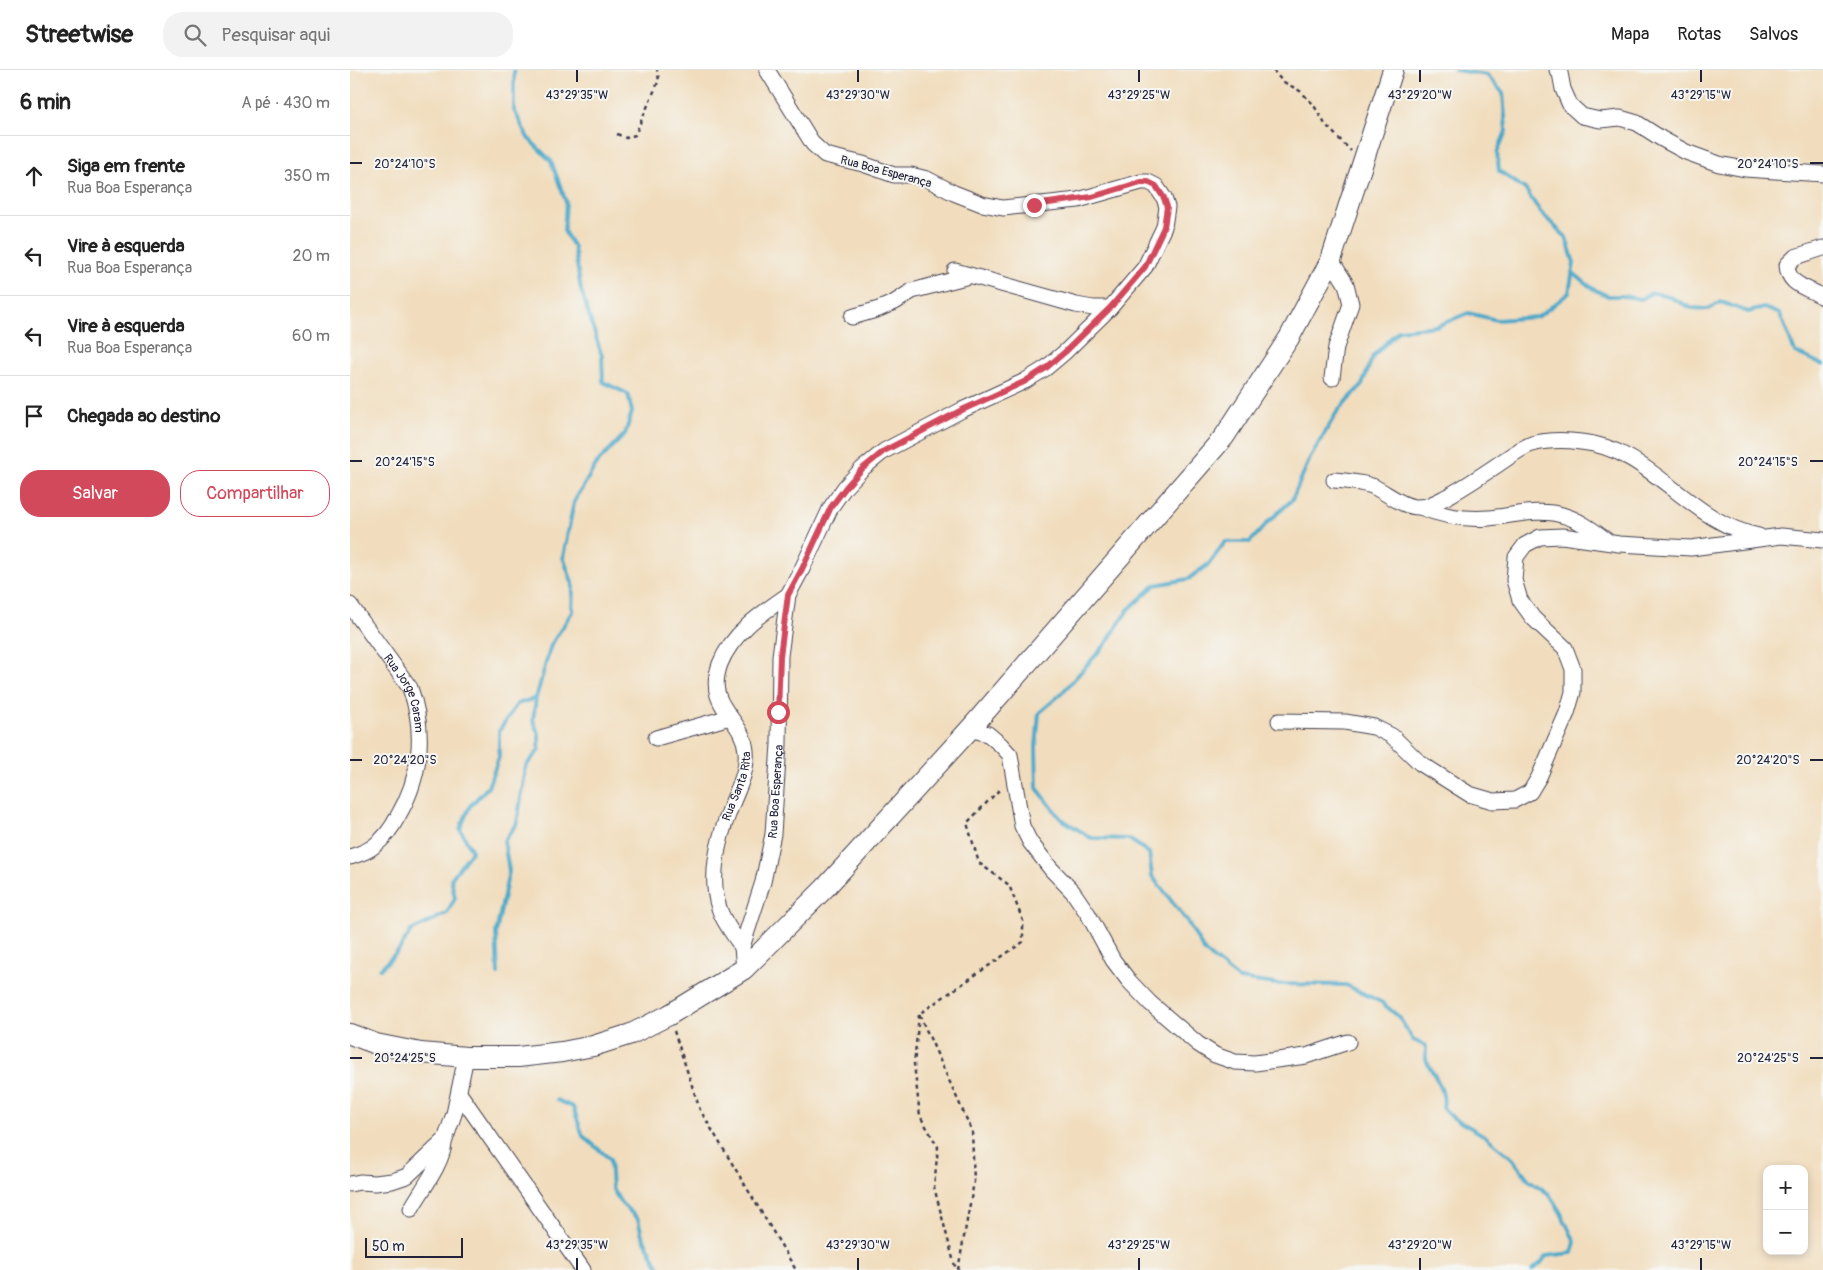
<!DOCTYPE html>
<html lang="pt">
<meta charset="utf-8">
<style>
:root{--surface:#fff;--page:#f2f2f2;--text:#222;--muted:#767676;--line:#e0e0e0;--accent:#d1495b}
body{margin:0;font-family:Pangolin,sans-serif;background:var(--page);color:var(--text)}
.controls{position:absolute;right:15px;bottom:15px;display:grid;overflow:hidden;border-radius:10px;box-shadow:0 2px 8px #0003}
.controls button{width:45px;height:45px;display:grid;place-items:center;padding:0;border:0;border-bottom:1px solid var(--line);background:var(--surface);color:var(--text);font:25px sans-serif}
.scale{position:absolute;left:15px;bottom:12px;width:98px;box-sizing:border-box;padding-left:5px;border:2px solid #22223b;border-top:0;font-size:14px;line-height:18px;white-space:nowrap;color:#22223b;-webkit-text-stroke:4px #f6f6f2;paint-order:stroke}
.stop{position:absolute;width:15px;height:15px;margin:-11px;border:4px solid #d1495b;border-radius:50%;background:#fff}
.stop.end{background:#d1495b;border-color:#fff;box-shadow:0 1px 5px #0008}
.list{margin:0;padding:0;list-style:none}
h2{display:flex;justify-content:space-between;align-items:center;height:65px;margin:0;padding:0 20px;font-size:21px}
h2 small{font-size:16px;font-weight:400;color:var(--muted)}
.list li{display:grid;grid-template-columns:32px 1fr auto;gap:15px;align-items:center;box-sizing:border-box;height:80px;padding:0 20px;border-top:1px solid var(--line)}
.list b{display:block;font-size:19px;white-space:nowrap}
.list p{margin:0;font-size:16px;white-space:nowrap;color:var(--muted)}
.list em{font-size:16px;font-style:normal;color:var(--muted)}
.actions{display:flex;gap:10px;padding:15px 20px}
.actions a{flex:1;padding:11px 0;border:1px solid var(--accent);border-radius:20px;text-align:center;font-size:18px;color:var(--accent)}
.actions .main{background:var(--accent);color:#fff}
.icon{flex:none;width:28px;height:28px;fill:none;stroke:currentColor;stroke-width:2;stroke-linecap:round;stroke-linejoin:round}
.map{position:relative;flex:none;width:1473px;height:1200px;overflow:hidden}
header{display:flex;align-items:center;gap:30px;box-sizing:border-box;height:70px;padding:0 25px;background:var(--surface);border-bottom:1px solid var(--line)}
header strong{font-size:24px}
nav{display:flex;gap:28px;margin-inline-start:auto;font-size:18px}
.search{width:350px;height:45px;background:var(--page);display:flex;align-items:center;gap:12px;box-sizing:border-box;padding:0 18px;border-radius:20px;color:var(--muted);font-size:19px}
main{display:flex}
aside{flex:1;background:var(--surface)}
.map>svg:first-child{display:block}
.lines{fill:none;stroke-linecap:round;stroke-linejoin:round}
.stream{stroke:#4aa8c9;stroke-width:4}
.minor-casing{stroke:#413e4e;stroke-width:17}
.major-casing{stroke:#413e4e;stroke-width:22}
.path{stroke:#413e4e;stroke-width:2.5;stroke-dasharray:4 4;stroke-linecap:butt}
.minor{stroke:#fff;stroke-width:15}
.major{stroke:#fff;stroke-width:20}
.route{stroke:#d1495b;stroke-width:6}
.ticks{fill:none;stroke:#22223b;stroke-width:2}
.labels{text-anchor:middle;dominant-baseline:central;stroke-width:4;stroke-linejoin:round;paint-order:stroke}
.street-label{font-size:12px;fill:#22223b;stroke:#f6f6f2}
.ticks-label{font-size:12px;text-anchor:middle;fill:#22223b;stroke:#f6f6f2;stroke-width:4;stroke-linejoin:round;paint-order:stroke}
</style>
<header>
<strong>Streetwise</strong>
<div class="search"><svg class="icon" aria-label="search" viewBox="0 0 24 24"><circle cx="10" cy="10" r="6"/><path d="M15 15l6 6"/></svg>Pesquisar aqui</div>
<nav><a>Mapa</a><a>Rotas</a><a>Salvos</a></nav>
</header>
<main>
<aside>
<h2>6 min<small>A pé · 430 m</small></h2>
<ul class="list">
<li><svg class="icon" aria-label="ahead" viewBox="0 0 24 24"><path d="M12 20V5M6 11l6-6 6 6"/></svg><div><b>Siga em frente</b><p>Rua Boa Esperança</p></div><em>350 m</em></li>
<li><svg class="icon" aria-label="left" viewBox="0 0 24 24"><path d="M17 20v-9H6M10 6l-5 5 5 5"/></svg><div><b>Vire à esquerda</b><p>Rua Boa Esperança</p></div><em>20 m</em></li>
<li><svg class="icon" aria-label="left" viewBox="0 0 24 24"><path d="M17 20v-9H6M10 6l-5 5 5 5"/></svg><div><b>Vire à esquerda</b><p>Rua Boa Esperança</p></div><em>60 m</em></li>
<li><svg class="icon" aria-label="arrive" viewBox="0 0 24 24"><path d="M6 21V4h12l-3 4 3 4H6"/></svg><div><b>Chegada ao destino</b></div></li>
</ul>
<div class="actions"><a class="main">Salvar</a><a>Compartilhar</a></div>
</aside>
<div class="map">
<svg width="1473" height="1200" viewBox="0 0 1473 1200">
<rect width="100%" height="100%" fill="#f6f6f2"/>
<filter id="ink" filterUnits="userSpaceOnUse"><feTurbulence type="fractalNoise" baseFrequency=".02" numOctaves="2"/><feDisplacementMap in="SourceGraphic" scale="10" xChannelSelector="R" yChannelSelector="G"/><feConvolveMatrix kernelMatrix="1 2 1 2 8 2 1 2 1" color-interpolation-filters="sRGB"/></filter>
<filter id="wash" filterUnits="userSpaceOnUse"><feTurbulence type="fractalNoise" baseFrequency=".0096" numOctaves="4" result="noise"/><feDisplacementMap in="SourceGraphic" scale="20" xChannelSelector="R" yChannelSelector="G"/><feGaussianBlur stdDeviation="1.12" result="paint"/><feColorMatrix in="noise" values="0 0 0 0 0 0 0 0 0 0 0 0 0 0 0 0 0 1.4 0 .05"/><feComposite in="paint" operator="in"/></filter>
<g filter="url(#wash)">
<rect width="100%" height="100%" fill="#f1ddbd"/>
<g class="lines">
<!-- stream -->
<g class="stream">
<path d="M1105 0 1137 5 1153 23 1156 61 1147 83 1149 101 1175 119 1191 143 1216 167 1224 193 1219 223 1188 247 1147 250 1118 243 1087 256 1049 260 1023 286 1012 315 987 342 960 388 942 430 919 451 900 472H875L859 494 838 509 805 515 778 540 755 575 711 624 689 643 686 677 687 718 710 748 741 768 779 769 799 783 802 806 837 851 855 882 889 909 926 914 996 915 1031 932 1049 947 1063 970 1076 976C1076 981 1075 988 1077 992 1084 1006 1097 1021 1093 1038L1102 1047 1135 1066 1162 1088 1179 1110 1199 1124 1211 1143 1225 1172 1222 1183 1196 1186 1191 1193 1182 1200"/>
<polyline points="1222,202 1243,219 1258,226 1273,226 1291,229 1302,223 1316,225 1341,238 1358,239 1371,232 1398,242 1414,238 1430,244 1445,282 1473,295"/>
<polyline points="30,899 49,880 61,861 97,843 105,828 101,809 122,781 110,759 120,736 138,717 149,687 149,661 167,634 186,628 201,575 222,542 223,515 213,487 224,432 247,393 275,364 282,342 278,324 253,312 252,286 231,220 224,177 214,161 216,132 201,91 178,68 164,40 164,1 165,0"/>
<polyline points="148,904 146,863 159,801 154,771 167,753 176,696 189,680 189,665 183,650 186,628"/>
<polyline points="207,1030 223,1037 233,1066 260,1089 262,1118 271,1133 288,1149 292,1165 310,1200"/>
</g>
</g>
</g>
<g filter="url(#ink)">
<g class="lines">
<defs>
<g id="minor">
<polyline points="1207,0 1210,3 1213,19 1220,35 1232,46 1250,50 1270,48 1287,53 1312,69 1336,82 1369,94 1395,99 1473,104"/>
<path d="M1473 178 1445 187 1437 195C1438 216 1457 217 1473 227"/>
<polyline points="981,190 996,214 1001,234 986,277 982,308"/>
<polyline points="605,201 726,235 743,238 760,238"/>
<polyline points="502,247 529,239 545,232 562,221 619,206"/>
<path d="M984 410C997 411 1010 412 1022 416 1036 422 1053 438 1070 437 1079 437 1090 430 1098 426 1118 415 1137 402 1156 389 1163 384 1173 377 1182 374 1197 370 1216 370 1231 372 1301 378 1339 453 1409 466"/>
<path d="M1070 437C1092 446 1115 450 1139 448 1162 446 1189 438 1212 445 1230 450 1244 461 1259 472"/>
<path id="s1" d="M0 535 60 618C76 661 71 707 48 746 42 758 35 768 24 776 17 782 9 784 0 787"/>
<polyline points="929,651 995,652 1024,657 1042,666 1070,693 1119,724 1143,731 1165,730 1180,722 1189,707 1217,643 1223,622 1223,599 1215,578 1183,548 1170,530 1164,510 1166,487 1175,475 1190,467 1212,466 1269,474 1341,478 1431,466 1473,470"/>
<polyline points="620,659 638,664 651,675 660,685 672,756 680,772 701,799 723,822 738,844 763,890 779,911 800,933 848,974 865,985 885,992 905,993 956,986 998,972"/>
<polyline points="306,668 380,647"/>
<path id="s2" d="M392 877C384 865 373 852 369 838 359 808 368 770 379 742 386 721 398 704 396 681 393 646 354 638 370 594 382 563 412 543 438 525"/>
<path id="s3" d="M394 899 392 877 413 812 423 764 429 674 430 586 438 525 452 499 481 437 495 417 512 399 534 381 612 340 675 311 696 298 715 282 760 238 795 197 814 157 817 137 814 128 806 116 798 112H791L728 130 653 138 632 134 604 123 577 109 561 105H544L513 94 475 85 463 74 417 0"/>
<polyline points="109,1023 233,1200"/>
<polyline points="0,1114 10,1112 25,1113 42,1111 57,1106 95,1070 104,1044 116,987"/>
<path d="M61 1139C71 1121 92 1094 94 1074"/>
</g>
<polyline id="major" points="0,964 26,974 71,983 116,987 168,987 212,982 243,976 281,964 319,945 394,899 475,818 620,659 874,367 939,268 981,190 1043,0"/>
</defs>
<!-- minor casing -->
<use href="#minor" class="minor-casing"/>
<!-- major casing -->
<use href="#major" class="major-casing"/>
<!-- path -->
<g class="path">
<polyline points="923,0 932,11 950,21 963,34 975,54 1001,81"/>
<polyline points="267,64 276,68 285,65 309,10 307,0"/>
<polyline points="569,945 564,994 570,1046 588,1077 584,1117 606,1200"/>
<polyline points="324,961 350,1040 446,1200"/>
<polyline points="608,1200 624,1112 622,1061 569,944 673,872 673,851 659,815 629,793 617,753 651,718"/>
</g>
<!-- minor -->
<use href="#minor" class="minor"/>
<!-- major -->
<use href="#major" class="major"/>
</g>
</g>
<g class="lines" filter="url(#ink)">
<!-- route -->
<polyline class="route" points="428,642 430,586 438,525 452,499 481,437 496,417 512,399 534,381 612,340 674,312 696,298 715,282 760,238 795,197 814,157 817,137 814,128 806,116 798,112 791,112 742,127 684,135"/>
</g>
<!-- ticks -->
<path class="ticks" d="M227 0V12M508 0V12M789 0V12M1070 0V12M1351 0V12M0 93H12M1460 93H1473M0 391H12M1460 391H1473M0 690H12M1460 690H1473M0 988H12M1460 988H1473M227 1188V1200M508 1188V1200M789 1188V1200M1070 1188V1200M1351 1188V1200"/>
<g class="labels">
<!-- street labels -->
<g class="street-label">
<text transform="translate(536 102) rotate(15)">Rua Boa Esperança</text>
<text stroke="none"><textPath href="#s1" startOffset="105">Rua Jorge Caram</textPath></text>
<text stroke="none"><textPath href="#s2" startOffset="171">Rua Santa Rita</textPath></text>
<text stroke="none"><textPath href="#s3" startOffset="182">Rua Boa Esperança</textPath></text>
</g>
</g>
<g class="ticks-label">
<text x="227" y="29">43°29'35"W</text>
<text x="508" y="29">43°29'30"W</text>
<text x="789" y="29">43°29'25"W</text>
<text x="1070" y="29">43°29'20"W</text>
<text x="1351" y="29">43°29'15"W</text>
<text x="55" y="98">20°24'10"S</text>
<text x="1418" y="98">20°24'10"S</text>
<text x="55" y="396">20°24'15"S</text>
<text x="1418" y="396">20°24'15"S</text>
<text x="55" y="694">20°24'20"S</text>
<text x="1418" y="694">20°24'20"S</text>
<text x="55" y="992">20°24'25"S</text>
<text x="1418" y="992">20°24'25"S</text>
<text x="227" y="1179">43°29'35"W</text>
<text x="508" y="1179">43°29'30"W</text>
<text x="789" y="1179">43°29'25"W</text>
<text x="1070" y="1179">43°29'20"W</text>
<text x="1351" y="1179">43°29'15"W</text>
</g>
</svg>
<div class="controls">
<button>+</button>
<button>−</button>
</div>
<div class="scale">50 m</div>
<div class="stop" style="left:428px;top:642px"></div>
<div class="stop end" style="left:684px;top:135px"></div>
</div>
</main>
